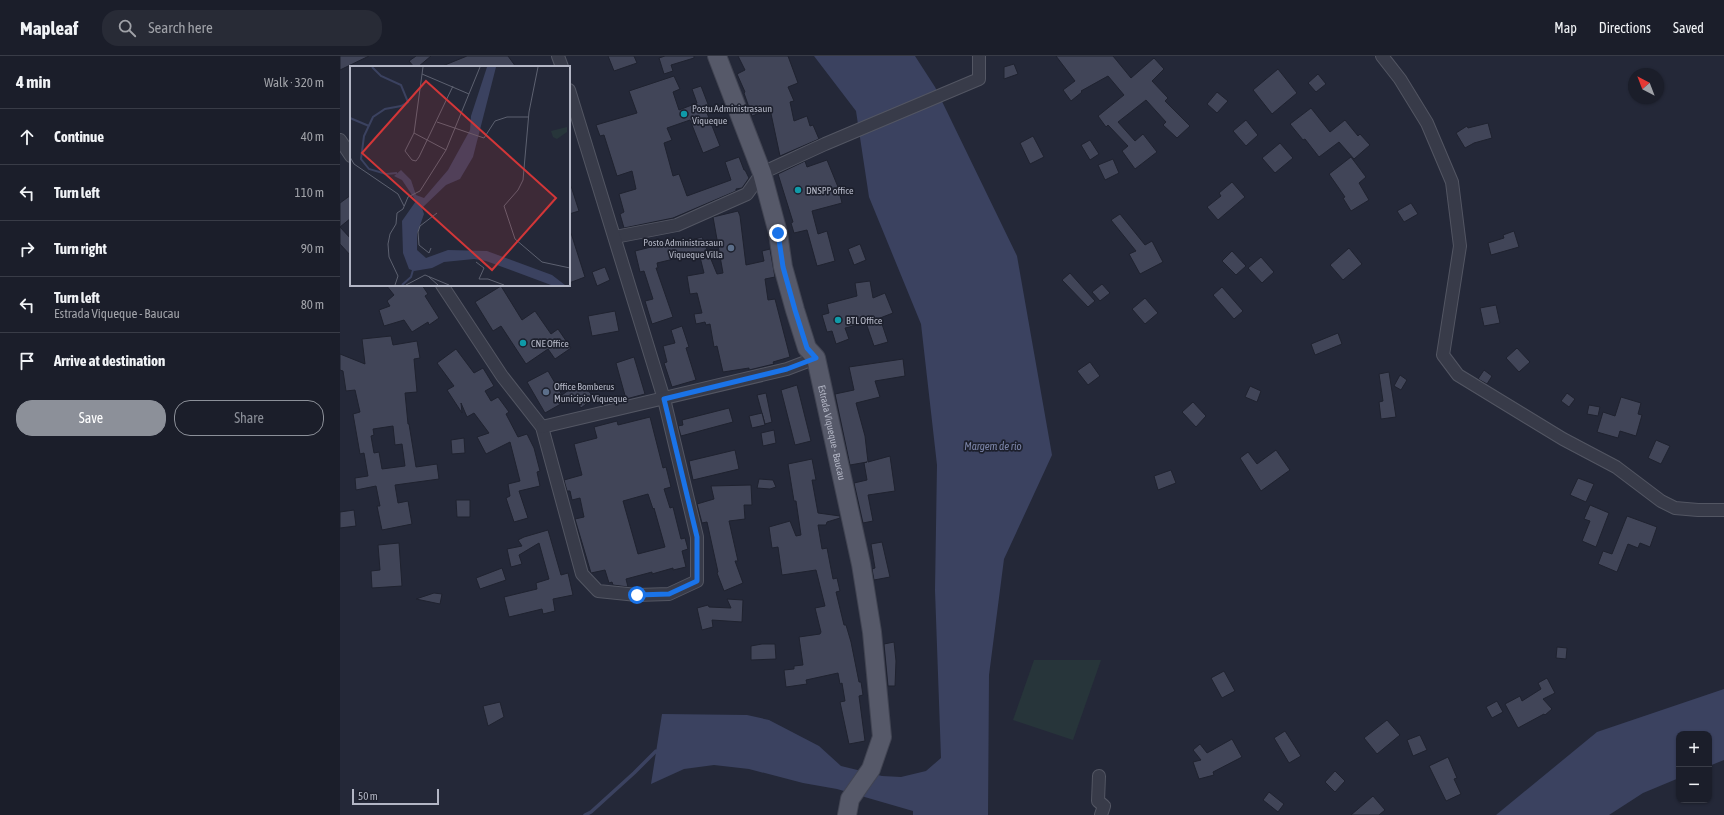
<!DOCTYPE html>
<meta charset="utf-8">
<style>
:root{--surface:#1b1e2a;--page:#282b36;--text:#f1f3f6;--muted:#a0a2a8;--line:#393c47;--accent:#8c9099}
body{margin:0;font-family:"Asap Condensed",sans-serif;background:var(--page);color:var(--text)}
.controls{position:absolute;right:12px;bottom:12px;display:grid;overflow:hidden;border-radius:8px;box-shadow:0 1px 3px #0004}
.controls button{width:36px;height:36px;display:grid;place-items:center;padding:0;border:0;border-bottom:1px solid var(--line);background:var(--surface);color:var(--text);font:20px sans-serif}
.compass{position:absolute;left:1288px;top:12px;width:36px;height:36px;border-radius:50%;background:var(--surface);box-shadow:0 1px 3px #0004;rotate:318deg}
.scale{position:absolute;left:12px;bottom:10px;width:87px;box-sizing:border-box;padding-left:4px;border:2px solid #b3b6c5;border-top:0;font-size:11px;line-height:14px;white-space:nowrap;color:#b3b6c5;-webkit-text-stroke:3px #1d202d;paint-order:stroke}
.stop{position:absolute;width:12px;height:12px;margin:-9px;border:3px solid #1a73e8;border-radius:50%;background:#fff}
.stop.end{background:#1a73e8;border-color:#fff;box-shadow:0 1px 4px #0008}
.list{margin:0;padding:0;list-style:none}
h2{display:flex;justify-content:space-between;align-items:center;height:52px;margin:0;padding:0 16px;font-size:17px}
h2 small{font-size:13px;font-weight:400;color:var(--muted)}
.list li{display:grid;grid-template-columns:26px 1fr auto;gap:12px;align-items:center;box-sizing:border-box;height:56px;padding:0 16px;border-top:1px solid var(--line)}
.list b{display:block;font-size:15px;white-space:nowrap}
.list p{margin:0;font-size:13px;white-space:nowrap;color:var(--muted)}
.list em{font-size:13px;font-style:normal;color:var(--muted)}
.actions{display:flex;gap:8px;padding:12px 16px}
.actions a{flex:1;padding:9px 0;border:1px solid var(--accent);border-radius:16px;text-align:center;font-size:14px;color:var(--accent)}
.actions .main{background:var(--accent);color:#fff}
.icon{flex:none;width:22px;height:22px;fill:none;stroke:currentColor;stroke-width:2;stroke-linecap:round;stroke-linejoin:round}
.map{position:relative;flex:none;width:1384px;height:759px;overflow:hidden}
header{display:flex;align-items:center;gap:24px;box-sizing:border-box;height:56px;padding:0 20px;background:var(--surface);border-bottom:1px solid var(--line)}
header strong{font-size:19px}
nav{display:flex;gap:22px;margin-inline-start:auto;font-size:14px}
.search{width:280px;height:36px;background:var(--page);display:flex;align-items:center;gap:10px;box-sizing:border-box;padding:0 14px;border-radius:16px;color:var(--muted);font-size:15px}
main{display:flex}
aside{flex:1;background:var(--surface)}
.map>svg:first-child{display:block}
.green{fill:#27353a}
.water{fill:#3b4260}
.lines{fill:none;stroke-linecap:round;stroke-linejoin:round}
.stream{stroke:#3b4260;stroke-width:3.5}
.building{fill:#414558;stroke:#1f222f;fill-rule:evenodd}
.minor-casing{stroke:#535663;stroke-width:14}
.primary-casing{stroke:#414452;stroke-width:20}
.minor{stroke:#383b49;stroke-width:12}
.primary{stroke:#565969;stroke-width:18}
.route{stroke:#1a73e8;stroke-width:5}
.culture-dot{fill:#0f9aa8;stroke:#1d202d;stroke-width:1.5}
.service-dot{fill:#5c6f8a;stroke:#1d202d;stroke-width:1.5}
.labels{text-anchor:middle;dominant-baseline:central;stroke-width:3.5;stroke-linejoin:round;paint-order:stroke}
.poi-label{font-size:10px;fill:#b3b6c5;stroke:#1d202d;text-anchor:start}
.street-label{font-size:10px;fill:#b3b6c5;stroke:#1d202d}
.water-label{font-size:11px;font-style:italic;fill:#7d86aa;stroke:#1d202d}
.inset-river{fill:none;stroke:#3b4260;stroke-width:2}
.inset-road{fill:none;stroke:#5d6170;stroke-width:1}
.view{fill:#d23638;fill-opacity:0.15;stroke:#d23638;stroke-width:2}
.inset-edge{fill:none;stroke:#b3b6c5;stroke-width:2}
</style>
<header>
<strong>Mapleaf</strong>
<div class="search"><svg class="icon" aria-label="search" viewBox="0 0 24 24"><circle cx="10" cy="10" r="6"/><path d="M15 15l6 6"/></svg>Search here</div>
<nav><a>Map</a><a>Directions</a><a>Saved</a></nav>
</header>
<main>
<aside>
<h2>4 min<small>Walk · 320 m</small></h2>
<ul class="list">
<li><svg class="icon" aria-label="ahead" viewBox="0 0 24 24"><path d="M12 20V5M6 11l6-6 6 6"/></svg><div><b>Continue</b></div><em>40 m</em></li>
<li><svg class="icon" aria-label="left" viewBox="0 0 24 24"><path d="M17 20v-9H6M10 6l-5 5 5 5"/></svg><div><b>Turn left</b></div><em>110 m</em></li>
<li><svg class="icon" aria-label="right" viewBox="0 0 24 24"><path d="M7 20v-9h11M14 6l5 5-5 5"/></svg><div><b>Turn right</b></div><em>90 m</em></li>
<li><svg class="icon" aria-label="left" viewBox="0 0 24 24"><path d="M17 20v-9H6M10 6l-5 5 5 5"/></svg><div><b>Turn left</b><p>Estrada Viqueque - Baucau</p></div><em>80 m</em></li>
<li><svg class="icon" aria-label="arrive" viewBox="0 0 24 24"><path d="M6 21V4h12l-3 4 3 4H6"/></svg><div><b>Arrive at destination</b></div></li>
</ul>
<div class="actions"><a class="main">Save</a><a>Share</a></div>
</aside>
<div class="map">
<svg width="1384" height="759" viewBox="0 0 1384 759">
<rect width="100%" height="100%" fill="#242838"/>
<!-- green -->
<polygon class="green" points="694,604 761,604 733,684 673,664"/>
<!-- water -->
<g class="water">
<polygon points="474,0 575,0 595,31 677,200 712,399 664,503 649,619 648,759 573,759 573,755 497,733 463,727 409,713 374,709 344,713 311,728 322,658 407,659 429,664 479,690 501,710 542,720 561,721 586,715 601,702 595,534 597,409 581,268 529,141 516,55"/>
<polygon points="1384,633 1384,704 1369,710 1369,678 1339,678 1339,722 1303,737 1269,759 1156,759 1257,676"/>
</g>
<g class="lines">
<!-- stream -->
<polyline class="stream" points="245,759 251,756 294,717 316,695"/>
</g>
<!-- building -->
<g class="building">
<polygon points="0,0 29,0 0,14"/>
<polygon points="76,0 91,0 78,11 74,11 69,5"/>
<polygon points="127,0 168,0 176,11 100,11"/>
<polygon points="268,0 294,0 297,7 274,15"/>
<polygon points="325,0 354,0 354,2 331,9 333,15 324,18 319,2"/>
<polygon points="398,0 448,0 458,27 448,31 454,45 450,46 454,65 467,60 470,70 473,69 479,83 440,100 430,53 412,60 404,37 405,36 397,18 405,14"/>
<polygon points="716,0 773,0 791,22 814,2 824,13 812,25 828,42 825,45 850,70 837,82 823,69 826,66 806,44 778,66 795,85 803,78 817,96 795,113 782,95 788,90 768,69 766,71 758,60 784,39 768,20 741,35 742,36 731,45 723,34 735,25"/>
<polygon points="674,8 678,18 664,23 664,11"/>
<polygon points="938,13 957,37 932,58 913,34"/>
<polygon points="978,18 986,28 976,36 968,27"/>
<polygon points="334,20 340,33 333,36 339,54 357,47 352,33 361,30 371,56 367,57 380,90 363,97 350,64 327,72 332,84 324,87 333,120 339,118 347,140 391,124 385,106 399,101 404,114 405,114 409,122 402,132 396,133 396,135 333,162 284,172 280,158 284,156 279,138 296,133 292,115 277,120 264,79 260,80 256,69 297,57 289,35"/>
<polygon points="877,36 888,45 877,57 867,48"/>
<polygon points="971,52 990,76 1005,64 1018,80 1020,78 1030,89 1014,103 999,86 979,101 965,83 963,84 950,68"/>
<polygon points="906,64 918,79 906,90 893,75"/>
<polygon points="1148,67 1152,82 1134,87 1125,92 1116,77 1127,70 1128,72"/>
<polygon points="693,80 704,101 690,108 680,87"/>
<polygon points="750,84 759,98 750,104 741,89"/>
<polygon points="940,87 953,102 935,117 922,102"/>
<polygon points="1011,101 1026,121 1019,127 1029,144 1011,155 1003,142 1005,141 989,118"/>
<polygon points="773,103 779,117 765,124 758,109"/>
<polygon points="487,104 498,131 502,147 472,155 478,178 487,175 495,205 477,210 467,174 454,177 451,167 453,166 438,118 465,105 467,111"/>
<polygon points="892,126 905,141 878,164 867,151 881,140 879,137"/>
<polygon points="229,130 231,130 239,155 229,158"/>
<polygon points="11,139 11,162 0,171 11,183 11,200 0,188 0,147"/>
<polygon points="1071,147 1078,158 1064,166 1057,155"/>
<polygon points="398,155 400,160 406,209 424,205 422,195 430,193 435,221 425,223 428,244 435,243 450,301 433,306 434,308 409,314 409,312 383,316 377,290 374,291 370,268 366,269 365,266 356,268 354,258 362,257 357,237 350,238 347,220 364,217 359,197 317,207 318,212 316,212 333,261 312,268 305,245 313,243 304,215 300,216 295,195 343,183 344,186 362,181 377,218 383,217 373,161"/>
<polygon points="780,158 805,189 812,185 823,206 800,218 789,198 796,195 771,164"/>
<polygon points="1174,175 1179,191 1151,199 1148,187 1164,182 1163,179"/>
<polygon points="229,177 231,177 245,221 229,227"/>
<polygon points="520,188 526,204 514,209 508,193"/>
<polygon points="1009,192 1022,208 1003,224 990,209"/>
<polygon points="892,195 906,210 896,219 882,205"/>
<polygon points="921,201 934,216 922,227 908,212"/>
<polygon points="265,211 270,224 257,230 252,216"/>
<polygon points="730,217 755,245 748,251 722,224"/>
<polygon points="530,225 533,242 545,237 553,257 540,262 548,286 534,290 526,267 505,272 509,283 496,288 492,275 487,276 482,259 489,257 487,248 517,240 515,227"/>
<polygon points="762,228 770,237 760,245 752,236"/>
<polygon points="46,229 82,229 88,238 85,240 99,262 89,269 88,266 72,276 64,264 44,270 39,254 50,250 47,245 54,239"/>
<polygon points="161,230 182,264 195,255 211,278 218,273 231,292 215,303 208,293 186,308 161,270 153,275 135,246"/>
<polygon points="882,231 903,255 894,263 873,239"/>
<polygon points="805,242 818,257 805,268 792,253"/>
<polygon points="1156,249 1160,267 1144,270 1140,252"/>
<polygon points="275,255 279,275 252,280 248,260"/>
<polygon points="342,270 349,291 346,292 356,324 332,331 324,307 327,306 323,290 335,287 331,274"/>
<polygon points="998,277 1002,288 975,299 971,288"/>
<path d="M51 280 53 289 77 285 80 302 74 303 77 336 65 337 68 368H69L76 411 97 408 99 423 55 429 58 447 68 445 72 468 42 474 37 450H40L36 430 16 434 15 422 28 420 24 397 20 398 13 358 20 356 15 334 6 335 3 315 0 314V298L25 308 22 283ZM53 370 55 389 62 388 65 410 42 413 39 396 34 397 31 380 34 379 33 373Z"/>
<polygon points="1177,292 1190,306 1179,316 1166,302"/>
<polygon points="116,293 134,317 143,312 154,330 145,335 151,345 158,341 169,356 166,358 178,381 187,378 194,392 200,415 197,416 200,430 179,435 188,462 174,466 166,442 170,440 168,428 180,425 170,386 146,398 137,381 149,377 134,357 127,361 121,347 122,357 107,334 114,330 97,307"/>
<polygon points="294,301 305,338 286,343 276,307"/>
<polygon points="563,303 565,320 535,325 540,341 516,347 525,380 528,406 550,400 555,435 528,439 533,465 523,467 514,427 527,424 524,407 527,406 510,409 495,338 514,334 509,311"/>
<polygon points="750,306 760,320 748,329 737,315"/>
<polygon points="1144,314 1152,320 1147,328 1138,323"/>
<polygon points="208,315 222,339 241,325 254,342 241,352 233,341 205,357 187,326"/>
<polygon points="1049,316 1056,361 1041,363 1039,346 1043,345 1039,318"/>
<polygon points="1060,319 1067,324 1061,334 1054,330"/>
<polygon points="457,329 471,385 455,389 441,334"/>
<polygon points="910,330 921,335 917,346 905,341"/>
<polygon points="426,337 432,366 425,368 417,339"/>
<polygon points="1227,337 1235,343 1229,351 1221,345"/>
<polygon points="1281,341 1301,347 1298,358 1302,359 1296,380 1280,375 1278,382 1257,376 1263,356 1275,360"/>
<polygon points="853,346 866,360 856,371 842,356"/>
<polygon points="1249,349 1260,351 1258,360 1247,358"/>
<polygon points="389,352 393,366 341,380 338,370 343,369 342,364"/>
<polygon points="422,357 425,369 412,372 409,360"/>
<path d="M310 361 323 412 326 411 331 431 324 433 330 452 333 451 341 483 345 482 348 493 342 495 346 511 333 514V512L312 518V516L286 523 288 531 273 529 272 526 269 527 265 514 251 517 235 463 244 461 240 442 232 444 230 435H227L224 424 242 419 234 388 257 382 254 371 277 365 278 369ZM308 438 313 453 314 452 325 491 298 498 283 445Z"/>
<polygon points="434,374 436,387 423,390 421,377"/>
<polygon points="124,382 125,397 112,398 111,384"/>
<polygon points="1316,384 1330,390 1321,408 1308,402"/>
<polygon points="395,394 399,413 353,424 349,405"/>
<polygon points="936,394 950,414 921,435 900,402 908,396 917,408"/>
<polygon points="472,403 476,424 472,424 478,457 500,460 500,462 487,466 486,469 478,469 482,493 487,492 493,523 497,522 500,535 496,536 504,569 506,569 511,586 519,626 521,626 523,639 519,640 525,685 509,688 500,646 505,645 502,627 500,628 498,617 466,624 467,628 446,631 444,614 454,613 454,610 463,609 459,581 480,578 481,576 475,552 485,550 476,514 442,519 438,491 432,492 429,471 450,465 456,480 461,479 456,445 454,445 448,408"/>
<polygon points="831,414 836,427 818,434 814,420"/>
<polygon points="1238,422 1254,428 1246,446 1230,439"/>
<polygon points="419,423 433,424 436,431 430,433 417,432"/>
<polygon points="411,429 412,449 404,449 405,463 389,465 398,505 395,505 403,527 384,535 377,517 378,516 367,466 362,467 357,448 374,443 371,430"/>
<polygon points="116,444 130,444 130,461 117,461"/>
<polygon points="1250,449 1269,457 1256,491 1242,485 1250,465 1244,463"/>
<polygon points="14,454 16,470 0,472 0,456"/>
<polygon points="1287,460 1317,471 1310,491 1300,487 1298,492 1288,488 1277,516 1258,508 1263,495 1272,498"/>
<polygon points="208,474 221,519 228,517 233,539 213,543 215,555 203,558 202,553 169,561 164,541 197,533 196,527 209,523 199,487 179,499 182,508 171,511 167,493 182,490 178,484 184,481"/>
<polygon points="542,486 550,521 534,524 532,513 535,512 531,488"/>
<polygon points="59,487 62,530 32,532 31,515 40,514 38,489"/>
<polygon points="162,512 166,524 140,533 136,522"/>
<polygon points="94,537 102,538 100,548 76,543"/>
<polygon points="387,543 403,544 402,566 372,564 373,571 362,574 357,552 368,549 369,551 391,552"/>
<polygon points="554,586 556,605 555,630 548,630 544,588"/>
<polygon points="422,588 435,588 436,603 411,604 411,590"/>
<polygon points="1217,591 1227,592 1226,603 1216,602"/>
<polygon points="884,615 895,635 882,642 871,622"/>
<polygon points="1207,622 1215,637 1203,643 1212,653 1205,659 1204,658 1178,672 1165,648 1180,640 1182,645 1201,633 1198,627"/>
<polygon points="1157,645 1163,656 1152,662 1146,651"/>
<polygon points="160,646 164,661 148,670 143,650"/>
<polygon points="1047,664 1060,679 1037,698 1024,682"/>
<polygon points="945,675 961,700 949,707 934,682"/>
<polygon points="1080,679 1087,694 1073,700 1067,684"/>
<polygon points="892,683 902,701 873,716 874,719 859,723 853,706 861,704 853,694 860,688 867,697"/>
<polygon points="1108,701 1117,722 1114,723 1121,738 1106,745 1089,710"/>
<polygon points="995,715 1005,725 995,736 985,726"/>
<polygon points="929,736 944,748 938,756 923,744"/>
<polygon points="1033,740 1045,754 1039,759 1011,759"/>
</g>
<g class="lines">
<defs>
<g id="minor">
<polyline points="218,0 222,11"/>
<polyline points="1042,0 1060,23 1087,67 1112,126 1120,190 1103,299 1118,319 1223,383 1276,411 1321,445 1335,452 1358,454 1384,454"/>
<polyline points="0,84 11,100"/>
<polyline points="275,181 337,169 407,138 422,117 485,88 639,23 639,0"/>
<polyline points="102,229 162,320 202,371 242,518 258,535 297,539 329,538 357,525 357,481 324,343 229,34"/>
<polyline points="202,371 447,313 476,302"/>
<polyline points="759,720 758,745 764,750 761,759"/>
</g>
<g id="primary">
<path id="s1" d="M377 0 422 117 438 177 443 211 455 254 467 292 476 302 521 508 532 576 542 681 531 713 510 743 507 759"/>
</g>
</defs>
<!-- minor casing -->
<use href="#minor" class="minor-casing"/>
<!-- primary casing -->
<use href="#primary" class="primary-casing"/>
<!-- minor -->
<use href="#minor" class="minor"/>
<!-- primary -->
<use href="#primary" class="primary"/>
</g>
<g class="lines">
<!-- route -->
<polyline class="route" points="297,539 329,538 357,525 357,481 324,343 447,313 476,302 467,292 455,254 443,211 438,177"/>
</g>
<!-- markers -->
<g class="culture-dot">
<circle cx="344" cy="58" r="4"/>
<circle cx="458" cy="134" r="4"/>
<circle cx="498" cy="264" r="4"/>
<circle cx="183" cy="287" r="4"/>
</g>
<g class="service-dot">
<circle cx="391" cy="192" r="4"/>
<circle cx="206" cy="336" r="4"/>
</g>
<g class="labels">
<!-- poi labels -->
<g class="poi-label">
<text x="352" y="52">Postu Administrasaun<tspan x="352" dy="12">Viqueque</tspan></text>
<text x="466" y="134">DNSPP office</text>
<text x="383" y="186" text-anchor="end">Posto Administrasaun<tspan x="383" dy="12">Viqueque Villa</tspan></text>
<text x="506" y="264">BTL Office</text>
<text x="191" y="287">CNE Office</text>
<text x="214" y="330">Office Bomberus<tspan x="214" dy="12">Municipio Viqueque</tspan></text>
</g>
<!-- street labels -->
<g class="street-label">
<text stroke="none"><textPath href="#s1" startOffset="396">Estrada Viqueque - Baucau</textPath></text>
</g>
<!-- water labels -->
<g class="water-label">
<text x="653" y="390">Margem de rio</text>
</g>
</g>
<!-- overview -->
<g transform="translate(10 10)">
<rect width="220" height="220" fill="#242838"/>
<path d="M217 61V66L207 73 203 71 201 65Z" fill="#27353a"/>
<path d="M137 1H146L123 91 110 113 96 119 72 142 74 148 67 168V184L76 192 98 184 137 185 202 209 215 219H201L136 195 124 193 94 196 82 202 64 205 59 203 53 187 52 155 66 135 52 114 44 110 51 104 61 114 66 129 74 132 98 104 120 64 121 50Z" fill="#3b4260"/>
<path class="inset-river" d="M22 1 31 10 51 19 58 36 51 40 35 43 23 51 14 70 11 93 19 103 36 108 47 107M0 52 19 60M52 219 61 211 63 204"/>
<path class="inset-road" d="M73 1 64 67 55 85 62 94 66 95 69 91 103 20M188 1 179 46 173 114 168 124 154 140 165 173 192 196 220 202M72 8 119 28M87 56 134 72 145 55 157 51H179M64 67 96 84M0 91 4 98 48 128 54 140M81 182 79 187 69 179 68 166 70 160 87 147M126 196 134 202 129 213H138L154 219M79 211 88 219M45 219 48 210 39 191 38 178 40 168 46 158 47 147 53 143 58 131 70 125 96 84 130 1M56 219 75 209 99 219"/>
<path class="view" d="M76 15 206 132 142 204 12 87Z"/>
<rect width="220" height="220" class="inset-edge"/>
</g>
</svg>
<div class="controls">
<button>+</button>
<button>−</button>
</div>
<svg class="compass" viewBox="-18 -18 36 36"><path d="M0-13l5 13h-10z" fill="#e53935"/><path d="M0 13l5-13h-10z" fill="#a0a2a8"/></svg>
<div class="scale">50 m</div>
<div class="stop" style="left:297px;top:539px"></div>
<div class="stop end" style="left:438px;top:177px"></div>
</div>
</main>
